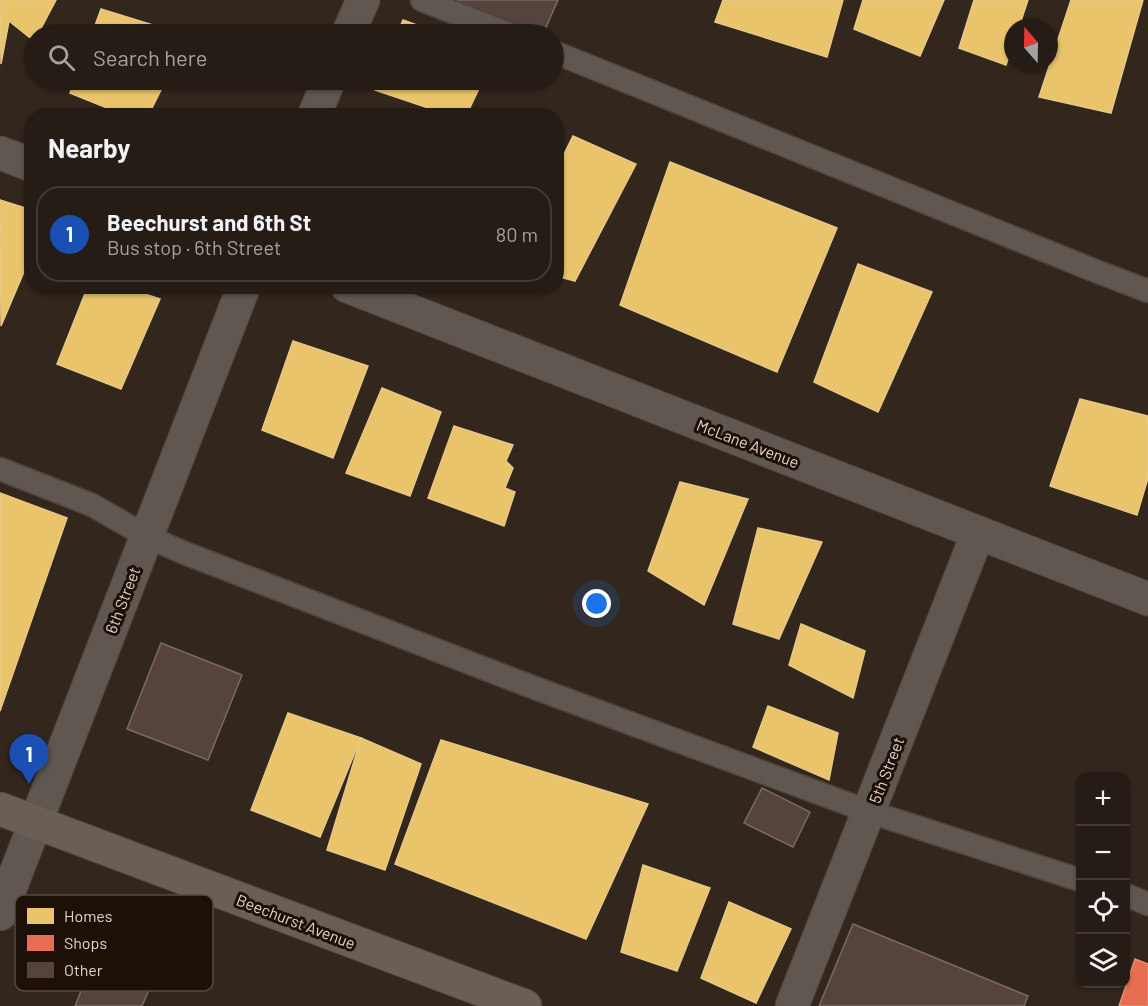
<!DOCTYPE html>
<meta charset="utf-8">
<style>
:root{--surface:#261c16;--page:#322923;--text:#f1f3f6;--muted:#a4a1a1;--line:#423a35;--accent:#a5968c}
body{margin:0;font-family:Barlow,sans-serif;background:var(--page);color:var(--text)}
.controls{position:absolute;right:18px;bottom:18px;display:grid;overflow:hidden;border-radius:12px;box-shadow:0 2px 4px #0004}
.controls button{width:54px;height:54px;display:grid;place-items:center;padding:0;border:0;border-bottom:2px solid var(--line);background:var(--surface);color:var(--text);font:30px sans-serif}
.compass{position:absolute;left:1004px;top:18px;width:54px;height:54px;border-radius:50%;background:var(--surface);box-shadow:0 2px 4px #0004;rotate:340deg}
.you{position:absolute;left:597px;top:604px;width:21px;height:21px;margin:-15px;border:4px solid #fff;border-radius:50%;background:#1a73e8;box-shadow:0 0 0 9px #1a73e833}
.badge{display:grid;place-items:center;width:39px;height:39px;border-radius:50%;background:var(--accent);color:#fff;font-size:20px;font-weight:700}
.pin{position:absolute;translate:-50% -50px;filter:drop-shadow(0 2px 3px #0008)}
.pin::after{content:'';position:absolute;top:32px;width:21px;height:18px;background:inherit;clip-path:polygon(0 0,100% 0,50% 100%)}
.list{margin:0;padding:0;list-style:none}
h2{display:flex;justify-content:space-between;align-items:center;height:78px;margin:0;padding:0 24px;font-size:26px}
h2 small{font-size:20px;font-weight:400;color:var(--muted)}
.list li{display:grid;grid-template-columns:39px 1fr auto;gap:18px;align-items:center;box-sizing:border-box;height:96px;margin:0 12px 12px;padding:0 12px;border:2px solid var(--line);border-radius:24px}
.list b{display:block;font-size:22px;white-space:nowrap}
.list p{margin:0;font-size:20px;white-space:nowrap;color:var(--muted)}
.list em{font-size:20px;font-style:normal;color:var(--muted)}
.icon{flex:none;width:33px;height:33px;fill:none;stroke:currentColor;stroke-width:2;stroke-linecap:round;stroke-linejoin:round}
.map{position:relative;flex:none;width:1148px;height:1006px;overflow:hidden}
.search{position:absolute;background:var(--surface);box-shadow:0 2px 4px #0004;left:24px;top:24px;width:540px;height:66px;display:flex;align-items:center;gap:15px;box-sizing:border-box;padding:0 21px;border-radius:33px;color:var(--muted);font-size:22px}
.panel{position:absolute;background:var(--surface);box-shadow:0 2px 4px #0004;left:24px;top:108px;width:540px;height:186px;border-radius:24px}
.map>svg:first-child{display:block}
.homes{fill:#e9c46a;stroke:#e7c886;stroke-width:1.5}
.shops{fill:#e76f51;stroke:#e68d75;stroke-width:1.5}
.building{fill:#56433e;stroke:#776a64;stroke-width:1.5}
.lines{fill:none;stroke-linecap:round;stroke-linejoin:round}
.lane-casing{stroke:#4d433a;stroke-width:25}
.street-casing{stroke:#4d433a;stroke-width:35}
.primary-casing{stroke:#4d433a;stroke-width:35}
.lane{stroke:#5f5750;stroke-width:22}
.street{stroke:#5f5750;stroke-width:33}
.primary{stroke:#6a5f54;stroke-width:33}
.labels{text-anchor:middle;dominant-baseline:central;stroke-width:6;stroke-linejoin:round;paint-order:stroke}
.street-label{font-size:16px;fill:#e3d3c8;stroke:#1c1009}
.key{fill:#1c1009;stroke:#584a42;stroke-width:1.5}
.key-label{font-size:16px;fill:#e3d3c8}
</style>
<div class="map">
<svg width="1148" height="1006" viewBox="0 0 1148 1006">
<rect width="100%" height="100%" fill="#33261d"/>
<!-- homes -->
<g class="homes">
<polygon points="0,0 56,0 38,34 34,34 34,41 9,21 1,64"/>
<polygon points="723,0 843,0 827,57 715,22"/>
<polygon points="863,0 944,0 920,56 854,29"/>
<polygon points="974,0 1028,0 1019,27 1013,27 1013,44 1006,65 959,48"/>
<polygon points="1071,0 1143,0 1111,113 1039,97"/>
<polygon points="101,9 156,26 152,34 92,34"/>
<polygon points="403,20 442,34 397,34"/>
<polygon points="75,80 166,80 148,116 127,116 70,93"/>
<polygon points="379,80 483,80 466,116 452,116 375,90"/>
<polygon points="573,136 636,164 575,281 556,276 556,170"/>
<polygon points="670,162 837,228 777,372 620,305"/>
<polygon points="0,200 32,210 32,253 1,326"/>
<polygon points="858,264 932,292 878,412 814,382"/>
<polygon points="88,286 121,286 160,299 121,389 57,364"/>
<polygon points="293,341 368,366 333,458 262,430"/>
<polygon points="382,388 441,412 410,496 346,473"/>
<polygon points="1080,399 1148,416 1148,478 1137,515 1050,486"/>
<polygon points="454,426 513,445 506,461 513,468 505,488 515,492 504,526 428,498"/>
<polygon points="680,482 748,499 704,605 648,571"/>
<polygon points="0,493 67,518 0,711"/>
<polygon points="758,528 822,542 779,639 733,624"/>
<polygon points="801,624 865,651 853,698 789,665"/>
<polygon points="768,706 838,733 829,780 753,747"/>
<polygon points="288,713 361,738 320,837 251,810"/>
<polygon points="361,738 421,764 385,870 327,850"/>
<polygon points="441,740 648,804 586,939 395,864"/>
<polygon points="643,865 710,888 677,971 621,952"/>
<polygon points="729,902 791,929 756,1003 701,978"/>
</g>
<!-- shops -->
<polygon class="shops" points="1135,959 1148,964 1148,1006 1119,1006"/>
<!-- building -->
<g class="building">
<polygon points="438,0 558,0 543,34 521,34"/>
<polygon points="161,643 242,675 208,760 127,729"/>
<polygon points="762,788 810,812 793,847 744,823"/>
<polygon points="853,924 1028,996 1024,1006 819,1006"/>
<polygon points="90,968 149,990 142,1006 75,1006"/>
</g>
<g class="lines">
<defs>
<g id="lane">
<polyline points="422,0 509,34"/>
<polyline points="554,52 1093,270 1148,291"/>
<polyline points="0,469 92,505 146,536 182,552 527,685 870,812 1080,880"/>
<polyline points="1126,895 1148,904"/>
</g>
<g id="street">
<polyline points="348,34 363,0"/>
<polyline points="314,116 329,80"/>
<polyline points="0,153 32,165"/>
<polyline points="347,286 1148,599"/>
<polyline points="0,914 244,286"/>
<polyline points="792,1006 978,533"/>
</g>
<polyline id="primary" points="0,809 525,1006"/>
</defs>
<!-- lane casing -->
<use href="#lane" class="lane-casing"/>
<!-- street casing -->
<use href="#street" class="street-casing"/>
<!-- primary casing -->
<use href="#primary" class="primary-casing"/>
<!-- lane -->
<use href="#lane" class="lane"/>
<!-- street -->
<use href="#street" class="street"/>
<!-- primary -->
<use href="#primary" class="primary"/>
</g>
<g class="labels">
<!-- street labels -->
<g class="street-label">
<text transform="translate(748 443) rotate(21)">McLane Avenue</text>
<text transform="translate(122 600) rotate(-69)">6th Street</text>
<text transform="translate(886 770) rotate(-69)">5th Street</text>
<text transform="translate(296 921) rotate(21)">Beechurst Avenue</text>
</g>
</g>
<!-- legend -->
<rect x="15" y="895" width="198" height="96" rx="9" class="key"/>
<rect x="27" y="908" width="27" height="16" fill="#e9c46a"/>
<rect x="27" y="935" width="27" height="16" fill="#e76f51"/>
<rect x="27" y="962" width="27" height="16" fill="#56433e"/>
<g class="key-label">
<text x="64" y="922">Homes</text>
<text x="64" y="949">Shops</text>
<text x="64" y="976">Other</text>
</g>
</svg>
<div class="controls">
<button>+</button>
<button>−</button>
<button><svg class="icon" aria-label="locate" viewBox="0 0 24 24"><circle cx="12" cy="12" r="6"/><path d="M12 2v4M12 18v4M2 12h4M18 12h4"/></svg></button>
<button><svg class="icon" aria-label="layers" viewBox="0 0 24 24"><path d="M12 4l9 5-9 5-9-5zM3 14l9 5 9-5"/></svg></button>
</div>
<svg class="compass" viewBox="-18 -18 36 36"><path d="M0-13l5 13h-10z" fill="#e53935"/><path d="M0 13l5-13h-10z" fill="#a4a1a1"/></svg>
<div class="you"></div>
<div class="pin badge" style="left:29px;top:784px;background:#1a4fb4">1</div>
<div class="search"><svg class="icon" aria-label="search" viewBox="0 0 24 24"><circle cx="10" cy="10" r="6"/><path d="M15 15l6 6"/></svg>Search here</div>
<section class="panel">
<h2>Nearby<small></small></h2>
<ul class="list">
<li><span class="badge" style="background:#1a4fb4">1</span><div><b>Beechurst and 6th St</b><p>Bus stop · 6th Street</p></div><em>80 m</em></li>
</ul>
</section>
</div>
